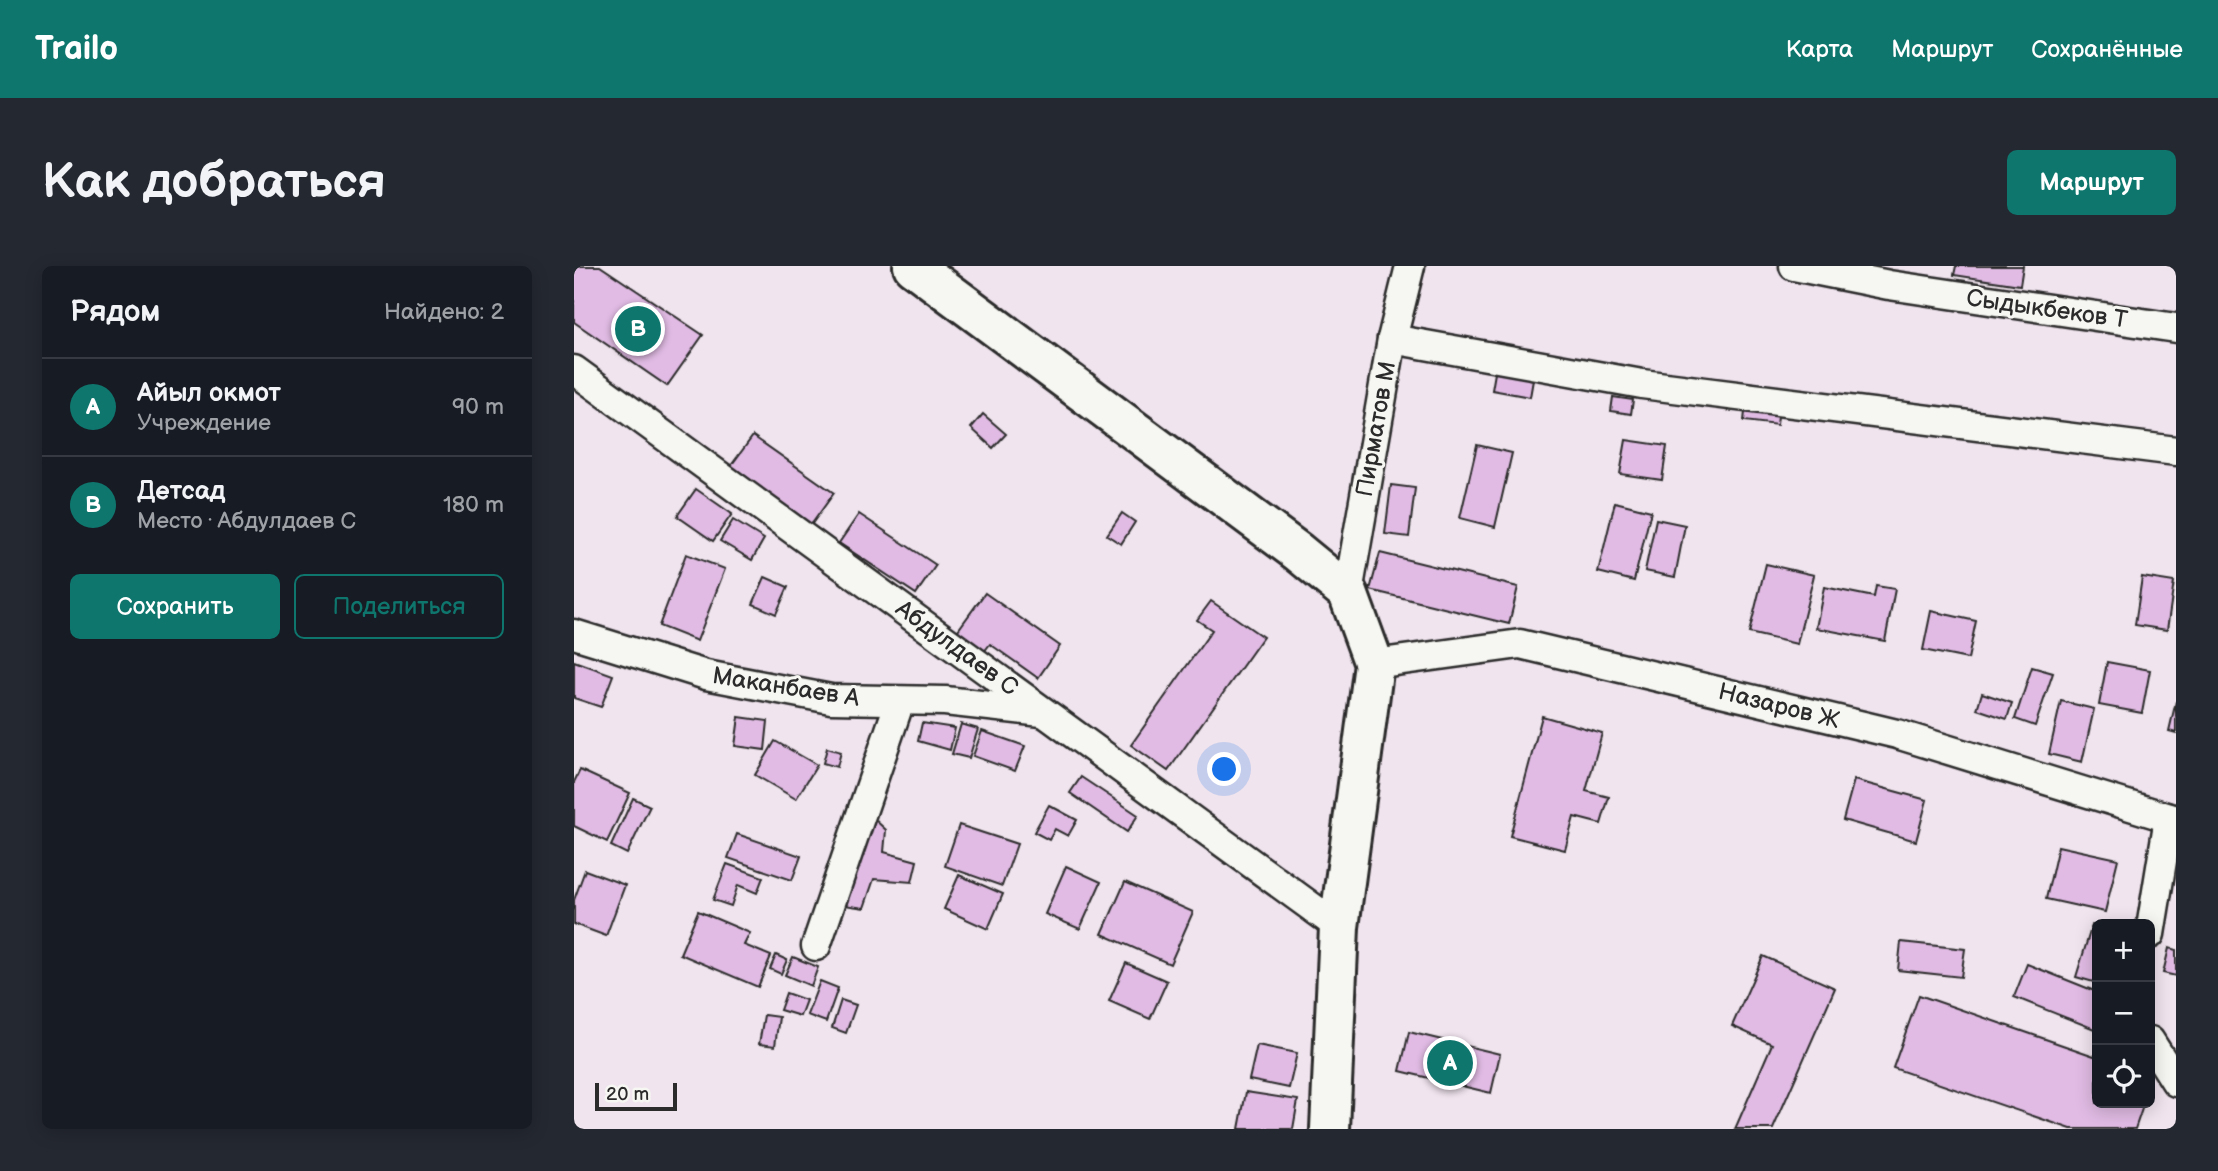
<!DOCTYPE html>
<html lang="ru">
<meta charset="utf-8">
<style>
:root{--surface:#171b24;--page:#242831;--text:#f1f3f6;--muted:#9ea1a6;--line:#363941;--accent:#0f766e}
body{margin:0;font-family:"Balsamiq Sans",sans-serif;background:var(--page);color:var(--text)}
.controls{position:absolute;right:21px;bottom:21px;display:grid;overflow:hidden;border-radius:10px;box-shadow:0 4px 18px #0003}
.controls button{width:63px;height:63px;display:grid;place-items:center;padding:0;border:0;border-bottom:2px solid var(--line);background:var(--surface);color:var(--text);font:35px sans-serif}
.scale{position:absolute;left:21px;bottom:18px;width:82px;box-sizing:border-box;padding-left:7px;border:4px solid #2b2b2b;border-top:0;font-size:19px;line-height:24px;white-space:nowrap;color:#2b2b2b;-webkit-text-stroke:5px #f6f6f2;paint-order:stroke}
.you{position:absolute;left:651px;top:504px;width:24px;height:24px;margin:-18px;border:5px solid #fff;border-radius:50%;background:#1a73e8;box-shadow:0 0 0 10px #1a73e833}
.badge{display:grid;place-items:center;width:46px;height:46px;border-radius:50%;background:var(--accent);color:#fff;font-size:23px;font-weight:700}
.pin{position:absolute;translate:-50% -50%;border:4px solid #fff;box-shadow:0 2px 7px #0006}
.list{margin:0;padding:0;list-style:none}
h2{display:flex;justify-content:space-between;align-items:center;height:91px;margin:0;padding:0 28px;font-size:30px}
h2 small{font-size:23px;font-weight:400;color:var(--muted)}
.list li{display:grid;grid-template-columns:46px 1fr auto;gap:21px;align-items:center;box-sizing:border-box;height:98px;padding:0 28px;border-top:2px solid var(--line)}
.list b{display:block;font-size:26px;white-space:nowrap}
.list p{margin:0;font-size:23px;white-space:nowrap;color:var(--muted)}
.list em{font-size:23px;font-style:normal;color:var(--muted)}
.actions{display:flex;gap:14px;padding:21px 28px}
.actions a{flex:1;padding:16px 0;border:2px solid var(--accent);border-radius:10px;text-align:center;font-size:24px;color:var(--accent)}
.actions .main{background:var(--accent);color:#fff}
.icon{flex:none;width:38px;height:38px;fill:none;stroke:currentColor;stroke-width:2;stroke-linecap:round;stroke-linejoin:round}
.map{position:relative;flex:none;width:1602px;height:863px;overflow:hidden;border-radius:10px}
header{display:flex;align-items:center;gap:42px;box-sizing:border-box;height:98px;padding:0 35px;background:var(--accent);color:#fff}
header strong{font-size:33px}
nav{display:flex;gap:38px;margin-inline-start:auto;font-size:24px}
.intro{display:flex;align-items:center;justify-content:space-between;box-sizing:border-box;height:168px;padding:0 42px}
h1{margin:0;font-size:49px}
.button{padding:18px 32px;border-radius:10px;background:var(--accent);color:#fff;font-size:24px;font-weight:700}
main{display:flex;gap:42px;padding:0 42px}
aside{flex:1;background:var(--surface);border-radius:10px;box-shadow:0 4px 18px #0003}
.map>svg:first-child{display:block}
.building{fill:#e1bbe4;stroke:#2b2b2b;stroke-width:2}
.lines{fill:none;stroke-linecap:round;stroke-linejoin:round}
.street-casing{stroke:#2b2b2b;stroke-width:33}
.highway-casing{stroke:#2b2b2b;stroke-width:44}
.street{stroke:#f6f6f2;stroke-width:28}
.highway{stroke:#f6f6f2;stroke-width:38}
.labels{text-anchor:middle;dominant-baseline:central;stroke-width:6;stroke-linejoin:round;paint-order:stroke}
.street-label{font-size:24px;fill:#2b2b2b;stroke:#f6f6f2}
</style>
<header>
<strong>Trailo</strong>
<nav><a>Карта</a><a>Маршрут</a><a>Сохранённые</a></nav>
</header>
<div class="intro"><h1>Как добраться</h1><a class="button">Маршрут</a></div>
<main>
<aside>
<h2>Рядом<small>Найдено: 2</small></h2>
<ul class="list">
<li><span class="badge">A</span><div><b>Айыл окмот</b><p>Учреждение</p></div><em>90 m</em></li>
<li><span class="badge">B</span><div><b>Детсад</b><p>Место · Абдулдаев С</p></div><em>180 m</em></li>
</ul>
<div class="actions"><a class="main">Сохранить</a><a>Поделиться</a></div>
</aside>
<div class="map">
<svg width="1602" height="863" viewBox="0 0 1602 863">
<rect width="100%" height="100%" fill="#f0e4ee"/>
<filter id="ink" filterUnits="userSpaceOnUse"><feTurbulence type="fractalNoise" baseFrequency=".0143" numOctaves="2"/><feDisplacementMap in="SourceGraphic" scale="14" xChannelSelector="R" yChannelSelector="G"/><feConvolveMatrix kernelMatrix="1 2 1 2 8 2 1 2 1" color-interpolation-filters="sRGB"/></filter>
<g filter="url(#ink)">
<!-- building -->
<g class="building">
<polygon points="0,0 26,0 129,69 93,120 0,56"/>
<polygon points="1382,0 1449,0 1446,19 1380,9"/>
<polygon points="922,101 960,108 956,131 918,124"/>
<polygon points="1039,131 1059,134 1057,148 1037,145"/>
<polygon points="1172,137 1205,141 1203,159 1170,155"/>
<polygon points="409,148 432,168 419,182 397,162"/>
<polygon points="179,170 260,227 237,259 156,201"/>
<polygon points="1052,174 1093,180 1088,214 1046,208"/>
<polygon points="903,179 938,187 921,261 886,252"/>
<polygon points="817,219 841,222 835,271 811,268"/>
<polygon points="122,223 158,248 139,275 103,250"/>
<polygon points="1041,236 1077,245 1060,315 1024,306"/>
<polygon points="548,247 561,256 547,278 533,269"/>
<polygon points="285,248 362,299 342,328 265,277"/>
<polygon points="1082,253 1111,259 1101,311 1071,305"/>
<polygon points="159,254 190,273 178,294 146,275"/>
<polygon points="806,287 944,321 935,358 796,324"/>
<polygon points="112,288 151,303 123,375 85,360"/>
<polygon points="1192,298 1240,309 1223,378 1175,367"/>
<polygon points="191,311 214,321 202,348 179,338"/>
<polygon points="1568,311 1600,316 1593,364 1561,359"/>
<polygon points="1302,320 1321,323 1311,375 1242,362 1250,321 1300,331"/>
<polygon points="411,327 486,380 464,412 416,378 406,391 379,371"/>
<polygon points="637,335 689,371 594,505 557,479 638,364 623,354"/>
<polygon points="1357,345 1402,355 1394,393 1349,384"/>
<polygon points="0,395 39,409 27,441 0,432"/>
<polygon points="1533,396 1576,404 1568,447 1525,439"/>
<polygon points="1458,401 1479,407 1461,460 1441,453"/>
<polygon points="1408,427 1438,437 1433,453 1403,443"/>
<polygon points="1487,435 1520,443 1508,496 1475,488"/>
<polygon points="1602,435 1602,467 1595,465"/>
<polygon points="968,450 1028,467 1012,525 1035,531 1027,558 1000,551 991,584 936,570"/>
<polygon points="165,451 194,455 191,484 161,480"/>
<polygon points="348,457 381,462 376,484 344,475"/>
<polygon points="387,458 404,463 395,492 378,488"/>
<polygon points="408,465 451,480 441,505 399,490"/>
<polygon points="201,475 243,499 222,533 181,509"/>
<polygon points="253,482 267,486 263,501 249,497"/>
<polygon points="6,504 56,527 33,576 0,560 0,516"/>
<polygon points="507,511 564,549 553,566 496,527"/>
<polygon points="1280,514 1353,534 1342,575 1269,554"/>
<polygon points="59,532 76,540 53,588 37,580"/>
<polygon points="475,539 503,554 494,570 481,563 475,574 460,566"/>
<polygon points="298,551 312,564 310,586 343,595 338,616 300,613 290,642 270,639"/>
<polygon points="385,559 443,578 428,620 371,600"/>
<polygon points="163,568 227,590 218,614 154,592"/>
<polygon points="1484,580 1544,593 1531,646 1472,633"/>
<polygon points="153,598 189,611 183,627 164,619 157,640 139,634"/>
<polygon points="492,600 527,616 506,663 471,648"/>
<polygon points="11,604 51,619 32,670 0,658 0,634"/>
<polygon points="385,609 429,628 414,663 370,643"/>
<polygon points="551,616 619,646 596,698 528,668"/>
<polygon points="124,645 176,667 170,679 197,690 184,721 106,688"/>
<polygon points="1518,659 1523,661 1523,717 1502,711"/>
<polygon points="1327,676 1391,683 1387,711 1324,704"/>
<polygon points="1595,682 1602,684 1602,710 1589,707"/>
<polygon points="202,689 213,694 207,708 196,703"/>
<polygon points="1189,690 1261,722 1199,863 1161,863 1198,778 1158,760"/>
<polygon points="219,691 244,701 237,720 211,709"/>
<polygon points="552,697 593,715 576,753 535,735"/>
<polygon points="1453,698 1523,726 1523,764 1440,731"/>
<polygon points="246,715 264,722 252,756 233,749"/>
<polygon points="212,727 232,734 226,750 206,744"/>
<polygon points="1345,729 1523,791 1523,837 1570,837 1561,863 1497,863 1319,802"/>
<polygon points="267,734 282,739 272,767 258,762"/>
<polygon points="190,749 205,751 201,780 185,778"/>
<polygon points="835,766 926,788 917,827 826,805"/>
<polygon points="683,779 723,787 715,822 675,814"/>
<polygon points="672,826 724,834 719,863 665,863"/>
</g>
<g class="lines">
<defs>
<g id="street">
<polyline points="1220,0 1315,19 1602,62"/>
<polyline points="818,73 1068,118 1602,185"/>
<polyline points="0,104 765,661"/>
<polyline points="774,327 818,73 836,0"/>
<polyline points="0,368 132,409 257,433 371,435 468,446"/>
<polyline points="800,398 946,378 1323,468 1602,554"/>
<polyline points="1576,668 1595,552"/>
<polyline points="242,680 326,435"/>
<polyline points="1576,775 1602,816"/>
</g>
<polyline id="highway" points="339,0 724,286 774,327 800,398 765,661 756,863"/>
</defs>
<!-- street casing -->
<use href="#street" class="street-casing"/>
<!-- highway casing -->
<use href="#highway" class="highway-casing"/>
<!-- street -->
<use href="#street" class="street"/>
<!-- highway -->
<use href="#highway" class="highway"/>
</g>
</g>
<g class="labels">
<!-- street labels -->
<g class="street-label">
<text transform="translate(1473 43) rotate(8)">Сыдыкбеков Т</text>
<text transform="translate(802 163) rotate(-80)">Пирматов М</text>
<text transform="translate(383 382) rotate(36)">Абдулдаев С</text>
<text transform="translate(212 421) rotate(9)">Маканбаев А</text>
<text transform="translate(1205 440) rotate(14)">Назаров Ж</text>
</g>
</g>
</svg>
<div class="controls">
<button>+</button>
<button>−</button>
<button><svg class="icon" aria-label="locate" viewBox="0 0 24 24"><circle cx="12" cy="12" r="6"/><path d="M12 2v4M12 18v4M2 12h4M18 12h4"/></svg></button>
</div>
<div class="scale">20 m</div>
<div class="you"></div>
<div class="pin badge" style="left:876px;top:797px">A</div>
<div class="pin badge" style="left:64px;top:63px">B</div>
</div>
</main>
